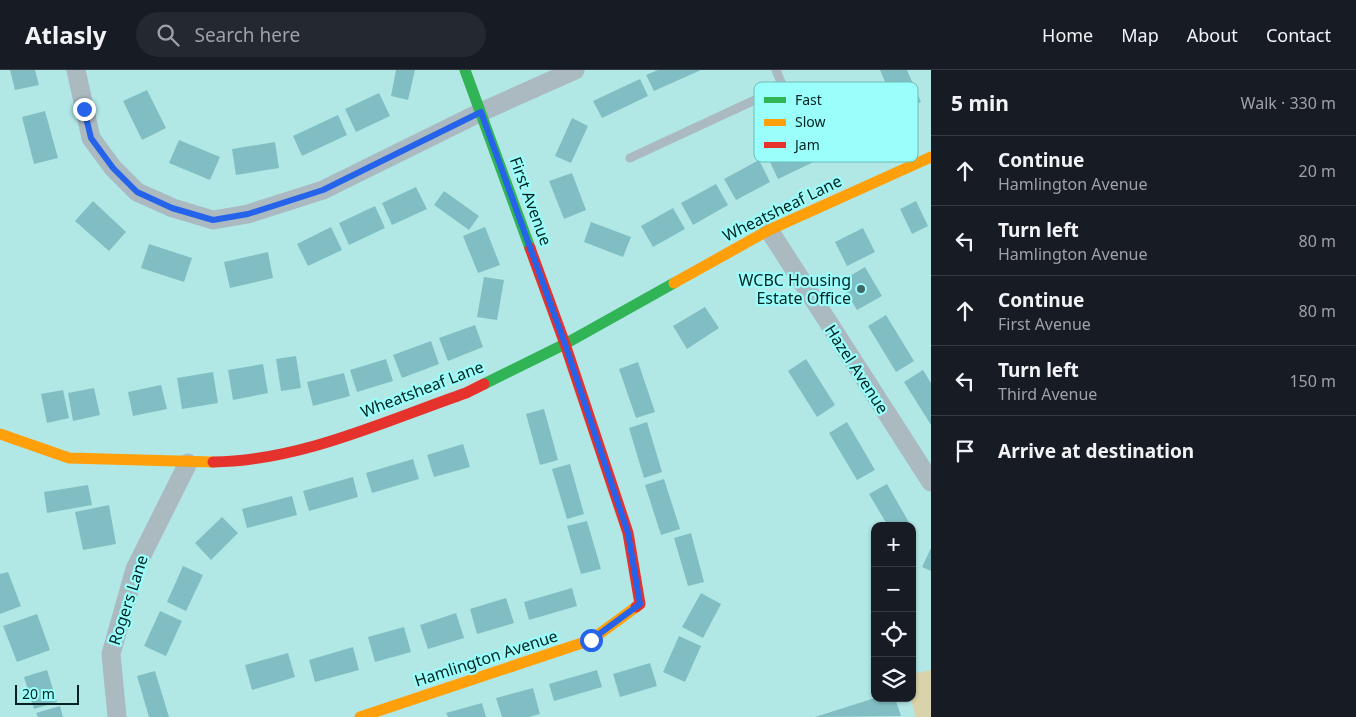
<!DOCTYPE html>
<meta charset="utf-8">
<style>
:root{--surface:#171b24;--page:#242831;--text:#f1f3f6;--muted:#9ea1a6;--line:#363941}
body{margin:0;font-family:"Noto Sans",sans-serif;background:var(--page);color:var(--text)}
.controls{position:absolute;right:15px;bottom:15px;display:grid;overflow:hidden;border-radius:10px;box-shadow:0 1px 4px #0004}
.controls button{width:45px;height:45px;display:grid;place-items:center;padding:0;border:0;border-bottom:1px solid var(--line);background:var(--surface);color:var(--text);font:25px sans-serif}
.scale{position:absolute;left:15px;bottom:12px;width:64px;box-sizing:border-box;padding-left:5px;border:2px solid #022322;border-top:0;font-size:14px;line-height:18px;white-space:nowrap;color:#022322;-webkit-text-stroke:4px #9afffb;paint-order:stroke}
.stop{position:absolute;width:15px;height:15px;margin:-11px;border:4px solid #2563eb;border-radius:50%;background:#fff}
.stop.end{background:#2563eb;border-color:#fff;box-shadow:0 1px 5px #0008}
.list{margin:0;padding:0;list-style:none}
h2{display:flex;justify-content:space-between;align-items:center;height:65px;margin:0;padding:0 20px;font-size:21px}
h2 small{font-size:16px;font-weight:400;color:var(--muted)}
.list li{display:grid;grid-template-columns:32px 1fr auto;gap:15px;align-items:center;box-sizing:border-box;height:70px;padding:0 20px;border-top:1px solid var(--line)}
.list b{display:block;font-size:19px;white-space:nowrap}
.list p{margin:0;font-size:16px;white-space:nowrap;color:var(--muted)}
.list em{font-size:16px;font-style:normal;color:var(--muted)}
.icon{flex:none;width:28px;height:28px;fill:none;stroke:currentColor;stroke-width:2;stroke-linecap:round;stroke-linejoin:round}
.map{position:relative;flex:none;width:931px;height:647px;overflow:hidden}
header{display:flex;align-items:center;gap:30px;box-sizing:border-box;height:70px;padding:0 25px;background:var(--surface);border-bottom:1px solid var(--line)}
header strong{font-size:24px}
nav{display:flex;gap:28px;margin-inline-start:auto;font-size:18px}
.search{width:350px;height:45px;background:var(--page);display:flex;align-items:center;gap:12px;box-sizing:border-box;padding:0 18px;border-radius:28px;color:var(--muted);font-size:19px}
main{display:flex}
aside{flex:1;background:var(--surface)}
.map>svg:first-child{display:block}
.green{fill:#d9d3ab}
.building{fill:#81bec3}
.lines{fill:none;stroke-linecap:round;stroke-linejoin:round}
.lane{stroke:#abb9c1;stroke-width:9}
.street{stroke:#abb9c1;stroke-width:19}
.fast{stroke:#30b455;stroke-width:11}
.slow{stroke:#ff9f0a;stroke-width:11}
.jam{stroke:#e5322d;stroke-width:11}
.route{stroke:#2563eb;stroke-width:6}
.poi-dot{fill:#3f6867;stroke:#9afffb;stroke-width:2}
.labels{text-anchor:middle;dominant-baseline:central;stroke-width:4.5;stroke-linejoin:round;paint-order:stroke}
.street-label{font-size:16px;fill:#022322;stroke:#9afffb}
.poi-label{font-size:16px;fill:#022322;stroke:#9afffb;text-anchor:end}
.key{fill:#9afffb;stroke:#6cbdba;stroke-width:1}
.key-label{font-size:14px;fill:#022322}
</style>
<header>
<strong>Atlasly</strong>
<div class="search"><svg class="icon" aria-label="search" viewBox="0 0 24 24"><circle cx="10" cy="10" r="6"/><path d="M15 15l6 6"/></svg>Search here</div>
<nav><a>Home</a><a>Map</a><a>About</a><a>Contact</a></nav>
</header>
<main>
<div class="map">
<svg width="931" height="647" viewBox="0 0 931 647">
<rect width="100%" height="100%" fill="#b1e8e6"/>
<!-- green -->
<polygon class="green" points="931,600 931,647 915,647 911,628 912,604"/>
<!-- building -->
<g class="building">
<polygon points="10,0 35,0 39,15 15,20"/>
<polygon points="396,0 415,0 408,30 391,26"/>
<polygon points="658,0 701,0 654,21 646,5"/>
<polygon points="880,0 907,0 921,32 828,72 817,47 887,16"/>
<polygon points="640,9 648,26 602,48 593,31"/>
<polygon points="147,20 166,58 142,70 123,31"/>
<polygon points="379,23 390,46 356,62 345,39"/>
<polygon points="45,41 58,88 34,94 22,47"/>
<polygon points="338,45 347,65 302,86 293,66"/>
<polygon points="572,48 588,56 571,93 555,86"/>
<polygon points="179,70 220,87 210,110 169,93"/>
<polygon points="816,71 824,87 778,109 770,92"/>
<polygon points="275,72 279,98 236,105 232,79"/>
<polygon points="759,90 770,112 736,130 724,109"/>
<polygon points="572,103 586,140 564,149 549,111"/>
<polygon points="716,114 728,135 693,155 681,133"/>
<polygon points="416,117 427,139 392,155 382,133"/>
<polygon points="444,121 479,146 469,160 434,135"/>
<polygon points="93,131 126,162 109,181 75,151"/>
<polygon points="916,131 928,156 912,164 900,139"/>
<polygon points="375,136 385,158 349,175 339,153"/>
<polygon points="673,138 685,159 653,177 641,156"/>
<polygon points="591,152 631,167 623,187 584,172"/>
<polygon points="331,157 342,180 308,196 297,174"/>
<polygon points="485,157 500,195 478,203 463,166"/>
<polygon points="863,158 875,182 847,196 835,172"/>
<polygon points="149,174 192,188 184,212 141,198"/>
<polygon points="268,182 273,208 230,218 224,192"/>
<polygon points="865,197 882,226 857,240 840,212"/>
<polygon points="484,207 504,210 497,250 477,247"/>
<polygon points="705,237 719,258 687,279 673,256"/>
<polygon points="886,245 914,291 896,302 868,256"/>
<polygon points="475,255 483,277 448,291 439,268"/>
<polygon points="431,271 439,294 402,308 393,285"/>
<polygon points="296,286 301,318 281,321 276,289"/>
<polygon points="386,289 393,311 357,322 350,300"/>
<polygon points="806,289 835,335 817,347 788,301"/>
<polygon points="638,292 655,342 636,348 619,299"/>
<polygon points="263,294 268,323 233,330 228,300"/>
<polygon points="923,300 931,313 931,355 904,312"/>
<polygon points="213,302 218,333 182,339 177,308"/>
<polygon points="344,303 350,326 313,336 307,312"/>
<polygon points="161,315 167,339 133,346 128,322"/>
<polygon points="94,318 100,345 73,351 68,323"/>
<polygon points="63,320 69,348 47,353 41,324"/>
<polygon points="544,339 558,390 540,395 526,344"/>
<polygon points="647,352 662,402 644,408 629,358"/>
<polygon points="847,352 875,400 857,410 829,363"/>
<polygon points="463,374 470,397 434,407 427,385"/>
<polygon points="413,389 419,409 372,423 366,403"/>
<polygon points="570,394 584,444 567,449 552,399"/>
<polygon points="353,407 358,427 309,441 303,421"/>
<polygon points="664,409 680,459 661,465 645,415"/>
<polygon points="887,414 911,456 888,456 869,424"/>
<polygon points="88,415 92,435 47,443 44,422"/>
<polygon points="292,426 297,445 247,458 242,439"/>
<polygon points="109,435 116,474 83,480 75,442"/>
<polygon points="222,447 238,463 211,490 195,473"/>
<polygon points="587,451 601,499 581,504 567,456"/>
<polygon points="691,463 704,512 688,516 674,468"/>
<polygon points="931,478 931,501 922,497"/>
<polygon points="183,496 203,505 186,541 167,532"/>
<polygon points="8,502 21,536 0,544 0,504"/>
<polygon points="572,518 577,536 529,550 524,532"/>
<polygon points="701,523 721,534 703,568 682,557"/>
<polygon points="506,528 514,553 477,564 470,539"/>
<polygon points="160,541 182,551 166,586 144,576"/>
<polygon points="456,543 464,568 428,579 420,555"/>
<polygon points="37,544 50,580 17,592 3,556"/>
<polygon points="404,557 411,582 375,592 368,567"/>
<polygon points="679,566 701,576 685,612 663,602"/>
<polygon points="353,577 359,600 315,612 309,590"/>
<polygon points="288,583 295,607 252,620 245,595"/>
<polygon points="650,593 657,616 620,627 613,604"/>
<polygon points="47,600 57,632 34,639 24,607"/>
<polygon points="597,600 602,617 554,631 549,614"/>
<polygon points="155,601 169,647 149,647 137,606"/>
<polygon points="533,618 540,644 529,647 502,647 496,628"/>
<polygon points="875,628 895,628 901,646 815,647"/>
<polygon points="482,633 486,647 448,647 446,643"/>
<polygon points="60,636 63,647 38,647 36,643"/>
</g>
<g class="lines">
<!-- lane -->
<polyline class="lane" points="630,88 783,17 776,0"/>
<!-- street -->
<g class="street">
<polyline points="76,0 91,68 113,98 137,122 173,138 213,150 248,144 323,120 481,42 575,0"/>
<polyline points="769,160 931,412"/>
<polyline points="117,647 111,584 135,499 188,393"/>
</g>
<!-- fast -->
<g class="fast">
<polyline points="465,0 530,178"/>
<polyline points="484,314 565,274 674,213"/>
</g>
<!-- slow -->
<g class="slow">
<polyline points="674,213 769,160 931,87"/>
<polyline points="0,364 69,388 213,392"/>
<polyline points="360,647 591,570 636,537"/>
</g>
<!-- jam -->
<g class="jam">
<polyline points="530,178 565,274 628,463 640,534 636,537"/>
<path d="M213 392C301 391 385 351 466 323L484 314"/>
</g>
</g>
<g class="lines">
<!-- route -->
<polyline class="route" points="84,39 91,68 113,98 137,122 172,138 213,150 248,144 323,120 481,42 565,274 628,463 640,534 591,570"/>
</g>
<!-- markers -->
<circle class="poi-dot" cx="861" cy="219" r="5"/>
<g class="labels">
<!-- street labels -->
<g class="street-label">
<text transform="translate(531 131) rotate(70)">First Avenue</text>
<text transform="translate(782 138) rotate(-26)">Wheatsheaf Lane</text>
<text transform="translate(857 299) rotate(57)">Hazel Avenue</text>
<text transform="translate(422 319) rotate(-21)">Wheatsheaf Lane</text>
<text transform="translate(128 530) rotate(-72)">Rogers Lane</text>
<text transform="translate(486 588) rotate(-18)">Hamlington Avenue</text>
</g>
<!-- poi labels -->
<g class="poi-label">
<text x="851" y="210">WCBC Housing<tspan x="851" dy="18">Estate Office</tspan></text>
</g>
</g>
<!-- legend -->
<rect x="754" y="12" width="164" height="80" rx="8" class="key"/>
<rect x="764" y="27" width="22" height="6" fill="#30b455"/>
<rect x="764" y="49" width="22" height="7" fill="#ff9f0a"/>
<rect x="764" y="72" width="22" height="6" fill="#e5322d"/>
<g class="key-label">
<text x="795" y="35">Fast</text>
<text x="795" y="57">Slow</text>
<text x="795" y="80">Jam</text>
</g>
</svg>
<div class="controls">
<button>+</button>
<button>−</button>
<button><svg class="icon" aria-label="locate" viewBox="0 0 24 24"><circle cx="12" cy="12" r="6"/><path d="M12 2v4M12 18v4M2 12h4M18 12h4"/></svg></button>
<button><svg class="icon" aria-label="layers" viewBox="0 0 24 24"><path d="M12 4l9 5-9 5-9-5zM3 14l9 5 9-5"/></svg></button>
</div>
<div class="scale">20 m</div>
<div class="stop" style="left:591px;top:570px"></div>
<div class="stop end" style="left:84px;top:39px"></div>
</div>
<aside>
<h2>5 min<small>Walk · 330 m</small></h2>
<ul class="list">
<li><svg class="icon" aria-label="ahead" viewBox="0 0 24 24"><path d="M12 20V5M6 11l6-6 6 6"/></svg><div><b>Continue</b><p>Hamlington Avenue</p></div><em>20 m</em></li>
<li><svg class="icon" aria-label="left" viewBox="0 0 24 24"><path d="M17 20v-9H6M10 6l-5 5 5 5"/></svg><div><b>Turn left</b><p>Hamlington Avenue</p></div><em>80 m</em></li>
<li><svg class="icon" aria-label="ahead" viewBox="0 0 24 24"><path d="M12 20V5M6 11l6-6 6 6"/></svg><div><b>Continue</b><p>First Avenue</p></div><em>80 m</em></li>
<li><svg class="icon" aria-label="left" viewBox="0 0 24 24"><path d="M17 20v-9H6M10 6l-5 5 5 5"/></svg><div><b>Turn left</b><p>Third Avenue</p></div><em>150 m</em></li>
<li><svg class="icon" aria-label="arrive" viewBox="0 0 24 24"><path d="M6 21V4h12l-3 4 3 4H6"/></svg><div><b>Arrive at destination</b></div></li>
</ul>
</aside>
</main>
